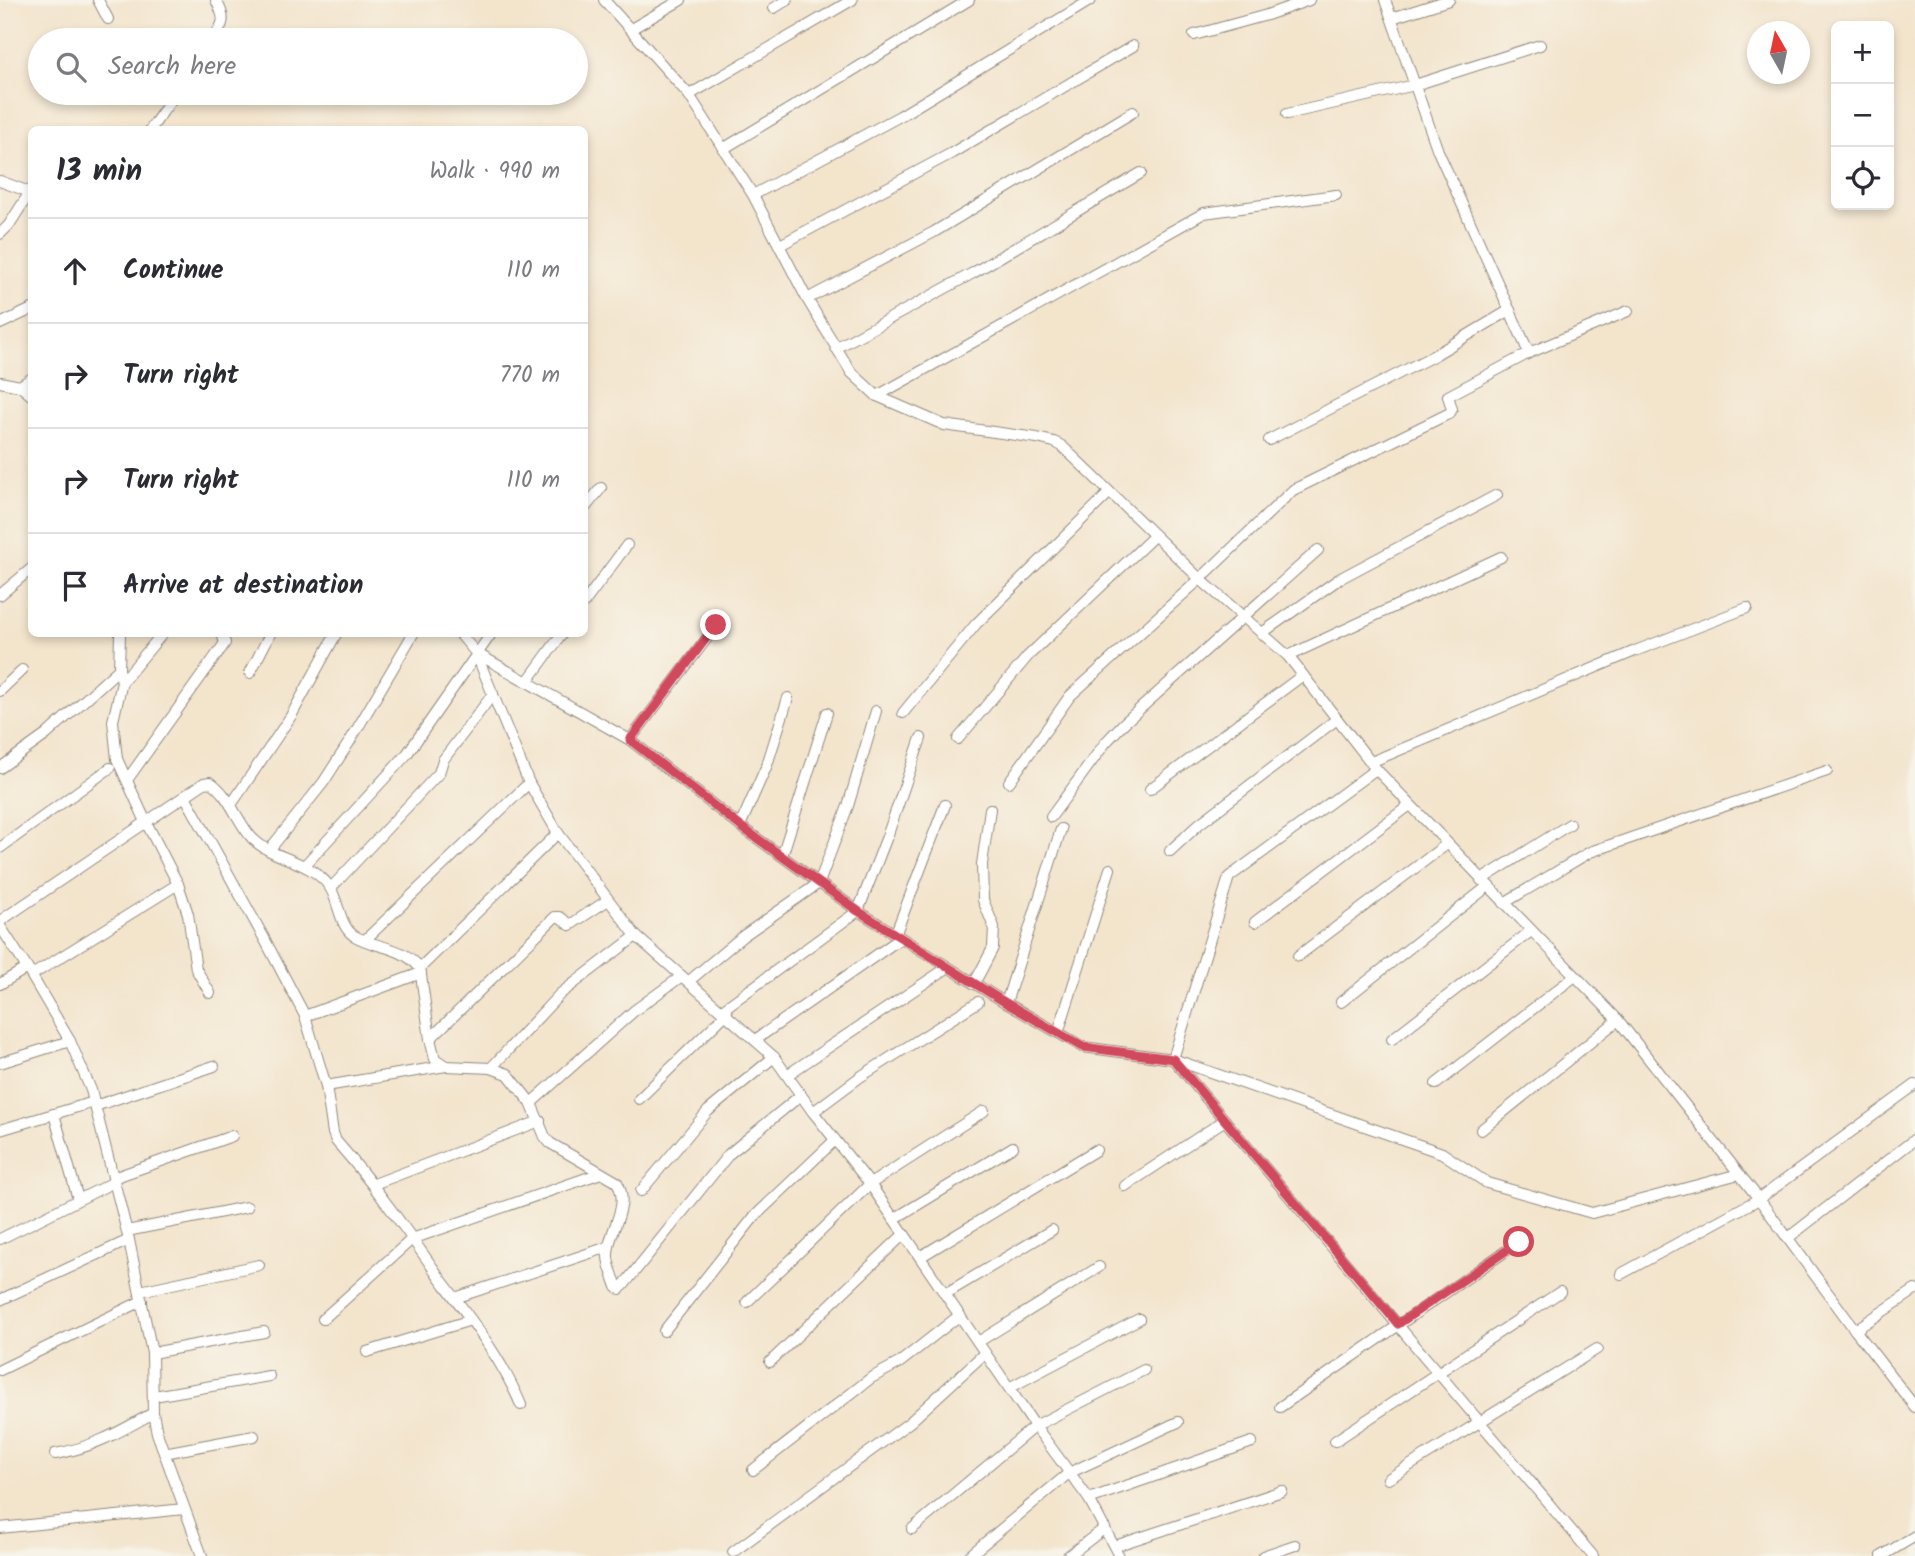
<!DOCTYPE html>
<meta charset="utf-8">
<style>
:root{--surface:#fff;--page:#f7f7f7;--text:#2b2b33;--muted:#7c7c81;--line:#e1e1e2}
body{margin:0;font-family:Kalam,sans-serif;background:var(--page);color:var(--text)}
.controls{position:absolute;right:21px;top:21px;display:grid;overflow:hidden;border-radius:10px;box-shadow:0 4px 10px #0003}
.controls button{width:63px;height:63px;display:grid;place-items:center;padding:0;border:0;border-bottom:2px solid var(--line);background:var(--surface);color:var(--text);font:35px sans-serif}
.compass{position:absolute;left:1747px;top:21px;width:63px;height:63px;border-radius:50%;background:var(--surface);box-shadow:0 4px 10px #0003;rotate:351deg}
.stop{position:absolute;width:21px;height:21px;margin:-16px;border:5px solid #d1495b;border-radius:50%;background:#fff}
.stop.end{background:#d1495b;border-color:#fff;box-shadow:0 2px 7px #0008}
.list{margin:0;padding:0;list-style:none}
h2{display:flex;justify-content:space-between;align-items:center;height:91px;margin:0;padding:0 28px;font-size:30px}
h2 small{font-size:23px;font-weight:400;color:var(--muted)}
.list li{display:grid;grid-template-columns:46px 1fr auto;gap:21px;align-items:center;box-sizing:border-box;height:105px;padding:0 28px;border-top:2px solid var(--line)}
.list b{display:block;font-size:26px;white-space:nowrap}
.list em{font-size:23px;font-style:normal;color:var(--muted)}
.icon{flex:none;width:38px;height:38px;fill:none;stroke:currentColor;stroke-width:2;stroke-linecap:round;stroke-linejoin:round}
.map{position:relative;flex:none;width:1915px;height:1556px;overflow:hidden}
.search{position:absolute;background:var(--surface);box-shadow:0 4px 10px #0003;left:28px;top:28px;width:560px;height:77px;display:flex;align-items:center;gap:18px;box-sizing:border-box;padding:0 24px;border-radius:38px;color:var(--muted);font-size:26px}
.panel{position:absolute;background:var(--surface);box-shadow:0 4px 10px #0003;left:28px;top:126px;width:560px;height:511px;border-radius:10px}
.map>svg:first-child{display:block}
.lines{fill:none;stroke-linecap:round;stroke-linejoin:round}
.minor-casing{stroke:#8f887c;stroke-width:12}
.minor{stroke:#fff;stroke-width:10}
.route{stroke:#d1495b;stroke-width:9}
</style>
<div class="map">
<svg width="1915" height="1556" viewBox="0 0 1915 1556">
<rect width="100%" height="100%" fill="#f7f3e8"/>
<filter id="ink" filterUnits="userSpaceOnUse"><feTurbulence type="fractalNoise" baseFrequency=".0143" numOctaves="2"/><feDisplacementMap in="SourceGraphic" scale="14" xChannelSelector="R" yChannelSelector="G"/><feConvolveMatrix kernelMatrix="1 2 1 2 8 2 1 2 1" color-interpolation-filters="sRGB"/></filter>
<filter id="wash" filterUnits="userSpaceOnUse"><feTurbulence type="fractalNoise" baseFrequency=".00686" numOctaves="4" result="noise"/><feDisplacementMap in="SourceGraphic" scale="28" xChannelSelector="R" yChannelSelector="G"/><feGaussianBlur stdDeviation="1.57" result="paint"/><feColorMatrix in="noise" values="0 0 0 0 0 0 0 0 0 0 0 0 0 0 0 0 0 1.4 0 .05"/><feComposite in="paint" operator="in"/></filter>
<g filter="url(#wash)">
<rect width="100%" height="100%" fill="#f3e4cc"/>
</g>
<g filter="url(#ink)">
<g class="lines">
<defs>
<g id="minor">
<polyline points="98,0 108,19"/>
<polyline points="604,0 689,95 753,195 807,299 851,372 877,396 944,425 1037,438 1054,442 1062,446 1200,579 1288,656 1376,769 1618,1020 1759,1199 1855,1330 1915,1407"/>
<polyline points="1385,0 1438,151 1529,353"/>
<polyline points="774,8 787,0"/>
<polyline points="1392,18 1449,0"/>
<polyline points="631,29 681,0"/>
<polyline points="1194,35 1267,15 1309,0"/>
<path d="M212 40C225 22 226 20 216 0"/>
<polyline points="689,95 852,0"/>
<polyline points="1287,114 1415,85 1540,45"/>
<polyline points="150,130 176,93"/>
<polyline points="723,149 969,0"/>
<polyline points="0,181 32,193"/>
<polyline points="753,195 900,116 1091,0"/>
<polyline points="0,234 9,225 30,192"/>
<polyline points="780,245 952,153 1133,46"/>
<polyline points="807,299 934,232 1133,112"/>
<polyline points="0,324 32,309"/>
<polyline points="836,348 973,273 1141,173"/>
<polyline points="0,382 20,386 32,396"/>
<polyline points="20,386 32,378"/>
<polyline points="877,396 1204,213 1336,195"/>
<polyline points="1269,440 1433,356 1510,310"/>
<polyline points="584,509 601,488"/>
<polyline points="0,595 32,568"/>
<polyline points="584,603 627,545"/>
<polyline points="1262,633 1339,579 1497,495"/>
<polyline points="120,634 119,669 122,682 113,721 117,759 146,822 178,884 188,914 196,969 210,993"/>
<polyline points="460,634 476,653 529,783 558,833 636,936 774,1057 813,1112 870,1184 1035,1426 1089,1499 1119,1556"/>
<polyline points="476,653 630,740 740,826 858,911 1006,1003 1083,1047 1173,1059 1442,1153 1487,1183 1592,1213 1739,1174"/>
<polyline points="1288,656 1501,557"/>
<polyline points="250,673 270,634"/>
<polyline points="122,682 162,634"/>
<polyline points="527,682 562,634"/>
<polyline points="0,691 22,670"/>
<polyline points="903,713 976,624 1109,493"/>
<polyline points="958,739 1028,656 1154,536"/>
<polyline points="630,740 717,625"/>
<polyline points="1371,762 1635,651 1747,608"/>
<polyline points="0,768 46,735 119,669"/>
<polyline points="1376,769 1229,877 1173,1059 1593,1556"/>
<polyline points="127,780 225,643 222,634"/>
<polyline points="1009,782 1070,696 1200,579 1293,490 1450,413 1452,409 1448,396 1529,353 1628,311"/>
<polyline points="1150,789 1303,675"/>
<path d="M185 796 264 938 305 1016 326 1086 333 1133 336 1141C374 1184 407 1231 440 1278 470 1318 502 1359 521 1405"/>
<polyline points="231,805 291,716 336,634"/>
<polyline points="1051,817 1106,742 1124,723 1318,550"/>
<polyline points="740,826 767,765 788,698"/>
<polyline points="0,848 110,768"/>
<polyline points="270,849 323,783 350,741 413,634"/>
<polyline points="1170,851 1199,824 1337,719"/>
<polyline points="782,856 827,713"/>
<polyline points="305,865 407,754 491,634"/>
<polyline points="1481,880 1570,824"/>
<polyline points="331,888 439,773 443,760 493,694"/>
<polyline points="1504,903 1590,852 1827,771"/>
<path d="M0 921 204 783 210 782C230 795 236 820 252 838 273 860 309 859 329 886 339 900 339 925 353 935 375 949 400 944 420 968L430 1039 435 1059 446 1066 491 1068 508 1074 531 1103 545 1137 550 1143 617 1182C631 1207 609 1228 608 1254 607 1264 614 1277 617 1287L620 1289"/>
<polyline points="1255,922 1410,805"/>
<polyline points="0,926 27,968 70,1041 91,1090 129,1240 152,1353 153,1413 157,1433 202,1556"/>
<polyline points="895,935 945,805"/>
<polyline points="365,940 529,783"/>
<polyline points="1298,956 1447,844"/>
<polyline points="420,968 558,833"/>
<polyline points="32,975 178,884"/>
<polyline points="689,981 743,936 819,883 848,806 876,711"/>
<polyline points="0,984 27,968"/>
<polyline points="974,984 993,948 994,927 983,900 982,864 990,809"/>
<polyline points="1341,1002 1487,887"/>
<polyline points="1006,1003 1061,829"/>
<polyline points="722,1010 858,911 888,834 921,738"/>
<polyline points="305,1016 421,973"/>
<polyline points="1058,1033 1110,869"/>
<polyline points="430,1039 555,917 560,917 570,925 608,900"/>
<polyline points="1392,1039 1531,931"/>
<polyline points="755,1040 901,938"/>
<polyline points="0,1063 70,1041"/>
<polyline points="491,1068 560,994 636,936"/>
<polyline points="787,1075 947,968"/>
<polyline points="1436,1084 1575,976"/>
<polyline points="326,1086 446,1066"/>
<polyline points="639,1099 727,1013"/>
<polyline points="531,1103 635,1010 682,976"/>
<polyline points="95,1106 214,1066"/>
<polyline points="813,1112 860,1077 978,1002"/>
<polyline points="54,1114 78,1199"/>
<polyline points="0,1130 94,1102"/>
<polyline points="1481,1130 1618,1020"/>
<polyline points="113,1178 232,1136"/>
<polyline points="374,1184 540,1121"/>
<polyline points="1125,1186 1225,1120"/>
<polyline points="641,1191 708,1111 774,1057"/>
<polyline points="894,1219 1013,1147"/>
<polyline points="127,1231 247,1207"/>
<polyline points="1788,1238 1915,1139"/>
<polyline points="0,1239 114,1182"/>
<polyline points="920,1257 1096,1150"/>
<polyline points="1621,1274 1759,1199 1915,1085"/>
<polyline points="623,1286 729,1154 801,1095"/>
<polyline points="140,1291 259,1265"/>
<polyline points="945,1294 1052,1230"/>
<polyline points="455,1298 605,1248"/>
<polyline points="0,1300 129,1240"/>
<polyline points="747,1302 870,1184 984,1111"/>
<polyline points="323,1319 412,1239 601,1173"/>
<polyline points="1855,1330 1915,1290"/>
<polyline points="664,1331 754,1217 835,1140"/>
<polyline points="978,1342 1099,1267"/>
<polyline points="367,1352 471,1320"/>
<polyline points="152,1353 264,1332"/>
<polyline points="770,1362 904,1234"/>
<polyline points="0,1370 142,1301"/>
<polyline points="1009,1388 1139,1319"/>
<polyline points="154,1396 269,1376"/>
<polyline points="1280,1407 1519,1242"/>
<polyline points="1335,1441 1560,1292"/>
<polyline points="164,1453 254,1436"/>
<path d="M55 1454C92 1448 121 1431 153 1413"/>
<polyline points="753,1470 871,1378 899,1363 960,1315"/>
<polyline points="1388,1479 1597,1349"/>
<polyline points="1089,1499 1252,1442"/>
<polyline points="0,1528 184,1509"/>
<polyline points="912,1529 1035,1426 1144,1370"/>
<polyline points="1115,1546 1282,1491"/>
<polyline points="733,1552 910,1422 985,1353"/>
<polyline points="969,1556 1069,1473 1178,1422"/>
<polyline points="1068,1556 1105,1528"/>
<polyline points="1263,1556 1295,1545"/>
<polyline points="1882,1556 1915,1536"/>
</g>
</defs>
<!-- minor casing -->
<use href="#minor" class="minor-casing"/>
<!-- minor -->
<use href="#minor" class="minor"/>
</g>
</g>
<g class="lines" filter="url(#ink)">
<!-- route -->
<polyline class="route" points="716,625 630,740 740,826 858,911 1006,1003 1083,1047 1173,1059 1398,1324 1519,1242"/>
</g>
</svg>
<div class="controls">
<button>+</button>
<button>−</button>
<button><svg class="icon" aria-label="locate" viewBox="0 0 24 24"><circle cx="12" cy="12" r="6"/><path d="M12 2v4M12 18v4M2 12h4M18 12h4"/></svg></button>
</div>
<svg class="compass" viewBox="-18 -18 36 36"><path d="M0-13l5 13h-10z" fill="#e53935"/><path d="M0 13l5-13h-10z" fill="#7c7c81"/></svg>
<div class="stop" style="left:1519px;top:1242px"></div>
<div class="stop end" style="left:716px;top:625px"></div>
<div class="search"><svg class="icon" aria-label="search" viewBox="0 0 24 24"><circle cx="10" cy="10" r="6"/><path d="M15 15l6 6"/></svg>Search here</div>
<section class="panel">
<h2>13 min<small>Walk · 990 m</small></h2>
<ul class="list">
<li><svg class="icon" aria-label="ahead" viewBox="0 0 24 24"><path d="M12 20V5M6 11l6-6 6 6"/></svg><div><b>Continue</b></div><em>110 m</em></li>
<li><svg class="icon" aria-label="right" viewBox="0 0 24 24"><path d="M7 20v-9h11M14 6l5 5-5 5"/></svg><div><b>Turn right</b></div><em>770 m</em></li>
<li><svg class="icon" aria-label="right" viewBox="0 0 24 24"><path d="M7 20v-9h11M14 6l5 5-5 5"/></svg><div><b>Turn right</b></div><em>110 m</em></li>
<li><svg class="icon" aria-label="arrive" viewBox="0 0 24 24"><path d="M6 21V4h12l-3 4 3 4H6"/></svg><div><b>Arrive at destination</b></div></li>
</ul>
</section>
</div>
